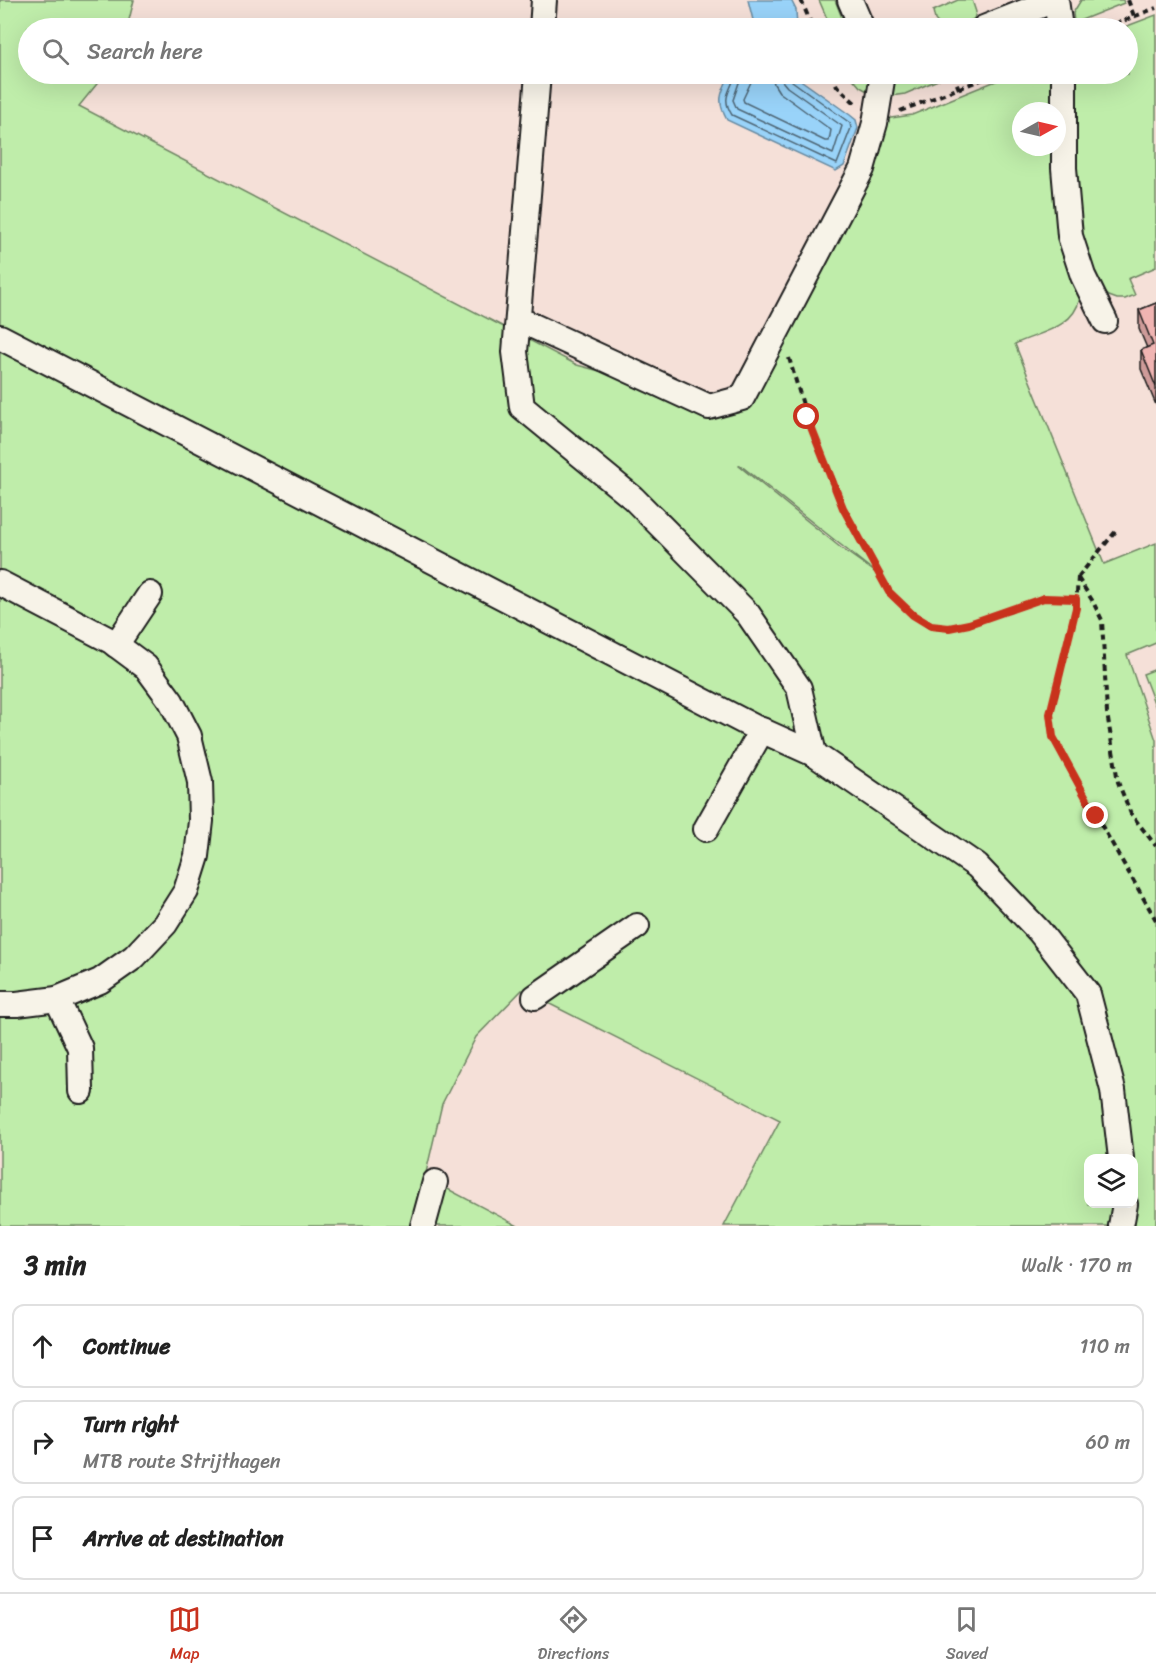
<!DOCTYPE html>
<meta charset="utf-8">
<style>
:root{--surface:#fff;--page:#f2f2f2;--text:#222;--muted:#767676;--line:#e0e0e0;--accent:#c8321e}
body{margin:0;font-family:Sriracha,sans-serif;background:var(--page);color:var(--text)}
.controls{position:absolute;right:18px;bottom:18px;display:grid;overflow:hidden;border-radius:12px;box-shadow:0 6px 24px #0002}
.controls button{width:54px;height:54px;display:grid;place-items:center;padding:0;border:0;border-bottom:2px solid var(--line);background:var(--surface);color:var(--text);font:30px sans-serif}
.compass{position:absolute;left:1012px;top:102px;width:54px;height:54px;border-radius:50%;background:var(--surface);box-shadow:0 6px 24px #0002;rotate:82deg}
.stop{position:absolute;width:18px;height:18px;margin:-14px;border:4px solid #c8321e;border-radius:50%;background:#fff}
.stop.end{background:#c8321e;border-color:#fff;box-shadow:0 2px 6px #0008}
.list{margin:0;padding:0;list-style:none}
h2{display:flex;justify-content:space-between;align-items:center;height:78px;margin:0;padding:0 24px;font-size:26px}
h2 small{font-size:20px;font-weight:400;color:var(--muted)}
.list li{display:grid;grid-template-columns:39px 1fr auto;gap:18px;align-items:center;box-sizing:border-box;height:84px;margin:0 12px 12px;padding:0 12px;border:2px solid var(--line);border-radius:12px}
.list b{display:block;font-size:22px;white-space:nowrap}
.list p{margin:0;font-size:20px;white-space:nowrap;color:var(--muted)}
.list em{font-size:20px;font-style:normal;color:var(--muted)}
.icon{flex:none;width:33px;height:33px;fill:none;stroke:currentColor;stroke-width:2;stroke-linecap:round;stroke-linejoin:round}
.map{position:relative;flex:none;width:1156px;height:1226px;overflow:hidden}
.search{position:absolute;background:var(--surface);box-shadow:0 6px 24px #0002;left:18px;right:18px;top:18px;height:66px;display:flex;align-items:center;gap:15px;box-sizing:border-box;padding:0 21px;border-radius:33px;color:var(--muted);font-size:22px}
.sheet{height:366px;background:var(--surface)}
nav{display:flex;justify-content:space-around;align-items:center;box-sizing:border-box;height:84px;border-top:2px solid var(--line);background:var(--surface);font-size:16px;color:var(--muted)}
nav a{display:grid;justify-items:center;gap:3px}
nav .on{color:var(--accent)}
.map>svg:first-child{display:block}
.green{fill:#bfedaa;stroke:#6e8463;stroke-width:1.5;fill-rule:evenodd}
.water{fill:#99d3f9;stroke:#678aa1;stroke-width:1.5}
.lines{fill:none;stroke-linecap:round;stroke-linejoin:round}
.shore{stroke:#4e6574;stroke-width:1.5}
.minor-casing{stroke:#1c1c1c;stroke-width:28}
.path{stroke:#1c1c1c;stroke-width:4;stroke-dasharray:6 4.5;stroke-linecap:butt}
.minor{stroke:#f7f3e8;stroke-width:24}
.wall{fill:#ce9b99;stroke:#1c1c1c;stroke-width:1.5}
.building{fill:#f0b4b2;stroke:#1c1c1c;stroke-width:1.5}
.route{stroke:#c8321e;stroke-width:8}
</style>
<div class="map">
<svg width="1156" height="1226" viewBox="0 0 1156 1226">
<rect width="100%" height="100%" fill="#f5e0d8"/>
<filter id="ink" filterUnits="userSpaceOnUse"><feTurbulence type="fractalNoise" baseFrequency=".0167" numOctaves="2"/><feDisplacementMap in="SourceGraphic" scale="12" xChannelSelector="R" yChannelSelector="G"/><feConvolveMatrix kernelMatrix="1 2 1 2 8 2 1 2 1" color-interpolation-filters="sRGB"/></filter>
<g filter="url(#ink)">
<!-- green -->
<g class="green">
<path d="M0 0H134L127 28H28V74H105L79 106 577 365 626 378 710 420 750 407 801 308 884 119 912 115 1013 74H1054V111H1021V147H1055L1080 298C1073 329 1040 332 1015 344L1104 564 1156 543V643L1127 655 1156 740V1226H724L780 1120 522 990 476 1037 442 1104 425 1177 518 1226H0V1010L104 986 203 857 178 697 0 576ZM739 466 740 465 875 572 841 548ZM1088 1158H1134V1204H1088Z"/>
<polygon points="819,0 835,0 846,28 831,28"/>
<polygon points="958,0 972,0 976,12 974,19 954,28 942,28 935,20 933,11"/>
<polygon points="1081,0 1123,0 1124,3 1074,23 1073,13"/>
<polygon points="1156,15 1156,267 1128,279 1135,295 1125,299 1117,299 1109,296 1100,288 1086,256 1077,224 1072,74 1128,74 1128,28 1122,28"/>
<polygon points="849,74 869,74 871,81 869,92 860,87"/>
<polygon points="899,74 946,74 947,76 905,94 890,96 894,80"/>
<polygon points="0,589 141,672 184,738 196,821 180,886 132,951 60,991 0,998"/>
<polygon points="1156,669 1156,708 1143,674"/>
</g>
<!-- water -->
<g class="water">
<polygon points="748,0 791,0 796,10 797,28 750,28 753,20"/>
<path d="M730 74H794L795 76 850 115 856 120 858 128 844 166 836 171 727 120C716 100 721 93 730 74Z"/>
</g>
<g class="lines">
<!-- shore -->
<g class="shore">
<path d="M735 74C732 91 720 96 732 115L837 164 851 128 850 123 792 81 789 74"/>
<polyline points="742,74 733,100 737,109 833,154 842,126 787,87 782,81 781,74"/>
<polyline points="751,74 751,82 743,99 744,102 825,141 829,141 831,130 779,92 774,84 772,74"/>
</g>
<defs>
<g id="minor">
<polyline points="850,0 862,28"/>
<polyline points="1056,0 1060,28"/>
<polyline points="542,28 544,0"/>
<polyline points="984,28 1054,0"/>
<polyline points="538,74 515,352 522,407 633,498 748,614 799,688 814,754"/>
<polyline points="1064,74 1064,168 1070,236 1083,276 1105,321"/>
<polyline points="518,319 709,407 742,398 862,169 875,123 883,74"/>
<polyline points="0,337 754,727 814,754 977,866 1039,931 1088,994 1113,1090 1121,1158"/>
<polyline points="0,583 111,641 146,667 171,701 189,736 200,782 201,821 197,856 186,891 165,924 134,957 100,981 57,999 17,1004 0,1004"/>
<polyline points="116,645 150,594"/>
<polyline points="706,829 762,730"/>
<polyline points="535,997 637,926"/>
<polyline points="57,999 80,1048 81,1091"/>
<polyline points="423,1226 435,1182"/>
<polyline points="1121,1226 1125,1204"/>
</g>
</defs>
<!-- minor casing -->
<use href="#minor" class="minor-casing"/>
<!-- path -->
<g class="path">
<polyline points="801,0 813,28"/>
<polyline points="1128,0 1134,16"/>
<polyline points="1105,28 1156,8"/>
<polyline points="832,74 837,86 855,103"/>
<polyline points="953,74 959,89"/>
<polyline points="900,111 996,74"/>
<polyline points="789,358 807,418 843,508 889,592 913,615 931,626 949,628 969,624 1044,598 1076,599"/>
<polyline points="1078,577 1076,608 1051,714 1053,737 1087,800 1156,920"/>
<polyline points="1078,577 1116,531"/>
<polyline points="1078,578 1092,600 1102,620 1107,713 1118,782 1131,814 1156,846"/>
</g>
<!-- minor -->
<use href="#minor" class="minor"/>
</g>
<!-- wall -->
<polygon class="wall" points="1156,303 1156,405 1141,369 1141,350 1147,348 1139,329 1139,310"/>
<!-- building -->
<polygon class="building" points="1156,303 1156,387 1141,350 1153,345 1139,310"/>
</g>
<g class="lines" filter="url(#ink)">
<!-- route -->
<polyline class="route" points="807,417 843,508 889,592 913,615 931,626 949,628 969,624 1044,598 1076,599 1076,608 1050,714 1053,737 1096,816"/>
</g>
</svg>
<div class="controls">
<button><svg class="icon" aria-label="layers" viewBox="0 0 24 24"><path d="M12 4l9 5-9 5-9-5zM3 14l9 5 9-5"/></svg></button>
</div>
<svg class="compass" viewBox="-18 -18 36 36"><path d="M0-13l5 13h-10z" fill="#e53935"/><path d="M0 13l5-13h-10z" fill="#767676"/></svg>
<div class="stop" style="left:807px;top:417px"></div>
<div class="stop end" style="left:1096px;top:816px"></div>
<div class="search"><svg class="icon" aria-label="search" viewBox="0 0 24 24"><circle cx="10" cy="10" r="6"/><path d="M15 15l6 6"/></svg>Search here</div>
</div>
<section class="sheet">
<h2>3 min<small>Walk · 170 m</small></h2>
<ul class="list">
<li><svg class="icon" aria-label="ahead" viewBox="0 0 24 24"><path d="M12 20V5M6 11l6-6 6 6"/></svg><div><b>Continue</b></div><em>110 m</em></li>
<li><svg class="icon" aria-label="right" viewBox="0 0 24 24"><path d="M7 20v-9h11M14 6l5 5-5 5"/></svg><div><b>Turn right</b><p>MTB route Strijthagen</p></div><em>60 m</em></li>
<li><svg class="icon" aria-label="arrive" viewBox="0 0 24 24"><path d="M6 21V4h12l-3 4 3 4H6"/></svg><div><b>Arrive at destination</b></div></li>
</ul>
</section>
<nav>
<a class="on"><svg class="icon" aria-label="map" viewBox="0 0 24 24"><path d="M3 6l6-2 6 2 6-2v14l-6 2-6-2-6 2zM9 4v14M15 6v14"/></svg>Map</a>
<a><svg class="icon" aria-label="directions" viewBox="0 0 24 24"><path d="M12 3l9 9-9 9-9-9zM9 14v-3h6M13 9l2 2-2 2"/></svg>Directions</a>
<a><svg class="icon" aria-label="saved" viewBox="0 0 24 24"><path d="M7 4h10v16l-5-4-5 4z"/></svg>Saved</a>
</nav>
